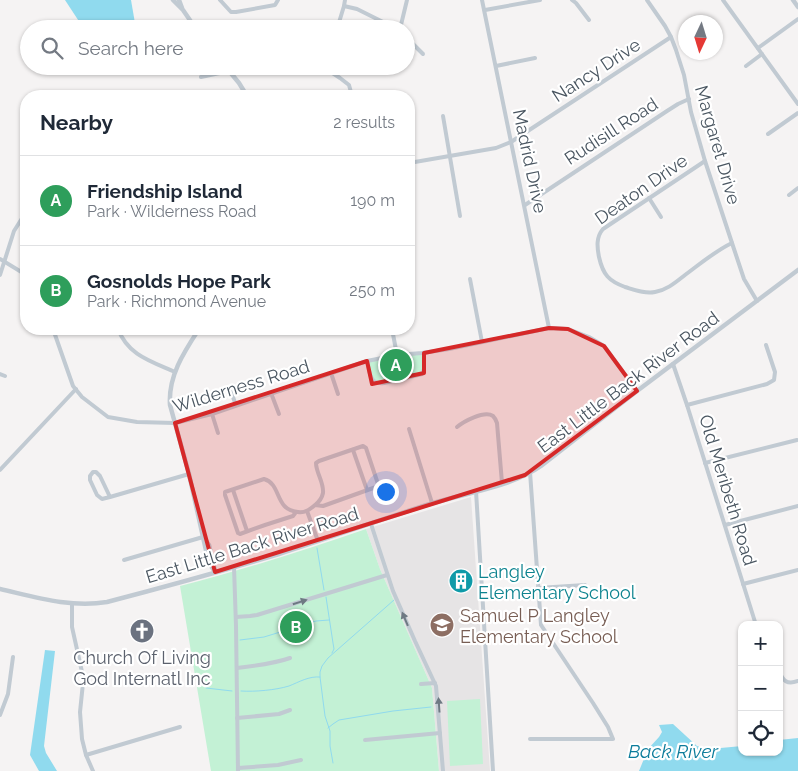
<!DOCTYPE html>
<meta charset="utf-8">
<style>
:root{--surface:#fff;--page:#f2f2f3;--text:#1f2937;--muted:#747a83;--line:#e0e1e3;--accent:#d93025}
body{margin:0;font-family:Raleway,sans-serif;background:var(--page);color:var(--text)}
.controls{position:absolute;right:15px;bottom:15px;display:grid;overflow:hidden;border-radius:10px;box-shadow:0 1px 4px #0004}
.controls button{width:45px;height:45px;display:grid;place-items:center;padding:0;border:0;border-bottom:1px solid var(--line);background:var(--surface);color:var(--text);font:25px sans-serif}
.compass{position:absolute;left:678px;top:15px;width:45px;height:45px;border-radius:50%;background:var(--surface);box-shadow:0 1px 4px #0004;rotate:184deg}
.you{position:absolute;left:385px;top:491px;width:18px;height:18px;margin:-12px;border:4px solid #fff;border-radius:50%;background:#1a73e8;box-shadow:0 0 0 8px #1a73e833}
.badge{display:grid;place-items:center;width:32px;height:32px;border-radius:50%;background:var(--accent);color:#fff;font-size:16px;font-weight:700}
.pin{position:absolute;translate:-50% -50%;border:2px solid #fff;box-shadow:0 1px 5px #0006}
.list{margin:0;padding:0;list-style:none}
h2{display:flex;justify-content:space-between;align-items:center;height:65px;margin:0;padding:0 20px;font-size:21px}
h2 small{font-size:16px;font-weight:400;color:var(--muted)}
.list li{display:grid;grid-template-columns:32px 1fr auto;gap:15px;align-items:center;box-sizing:border-box;height:90px;padding:0 20px;border-top:1px solid var(--line)}
.list b{display:block;font-size:19px;white-space:nowrap}
.list p{margin:0;font-size:16px;white-space:nowrap;color:var(--muted)}
.list em{font-size:16px;font-style:normal;color:var(--muted)}
.icon{flex:none;width:28px;height:28px;fill:none;stroke:currentColor;stroke-width:2;stroke-linecap:round;stroke-linejoin:round}
.map{position:relative;flex:none;width:798px;height:771px;overflow:hidden}
.search{position:absolute;background:var(--surface);box-shadow:0 1px 4px #0004;left:20px;top:20px;width:395px;height:55px;display:flex;align-items:center;gap:12px;box-sizing:border-box;padding:0 18px;border-radius:28px;color:var(--muted);font-size:19px}
.panel{position:absolute;background:var(--surface);box-shadow:0 1px 4px #0004;left:20px;top:90px;width:395px;height:245px;border-radius:20px}
.map>svg:first-child{display:block}
.education{fill:#e6e4e5}
.green{fill:#c3f1d5}
.water{fill:#90daee}
.lines{fill:none;stroke-linecap:round;stroke-linejoin:round}
.stream{stroke:#90daee;stroke-width:1}
.minor{stroke:#c1cad2;stroke-width:4}
.tertiary{stroke:#c1cad2;stroke-width:4.5}
.oneway{fill:#6e7983}
.marked{fill:#d62828;fill-opacity:0.2;stroke:#d62828;stroke-width:4;stroke-linejoin:round}
.labels{text-anchor:middle;dominant-baseline:central;stroke-width:4.5;stroke-linejoin:round;paint-order:stroke}
.street-label{font-size:18px;fill:#4a5661;stroke:#fff}
.culture-label{font-size:18px;fill:#0d838f;stroke:#fff;text-anchor:start}
.education-label{font-size:18px;fill:#785e54;stroke:#fff;text-anchor:start}
.worship-label{font-size:18px;fill:#5b616d;stroke:#fff}
.water-label{font-size:19px;font-style:italic;fill:#0c7c9b;stroke:#fff}
</style>
<div class="map">
<svg width="798" height="771" viewBox="0 0 798 771">
<rect width="100%" height="100%" fill="#f5f3f3"/>
<!-- education -->
<polygon class="education" points="471,497 490,771 439,771 432,688 380,569 366,529"/>
<!-- green -->
<g class="green">
<polygon points="424,353 422,374 379,383 373,380 367,361 397,355"/>
<path d="M366 529 380 569 432 688 439 771H211L180 586C243 570 305 550 366 529Z"/>
<polygon points="480,699 483,764 450,766 447,701"/>
</g>
<!-- water -->
<g class="water">
<polygon points="65,0 131,0 136,29 84,29"/>
<polygon points="45,650 55,651 44,746 46,753 57,771 39,771 30,755"/>
<polygon points="673,724 697,746 710,749 742,746 742,752 779,752 779,740 798,738 798,771 639,771 648,749 659,737 662,732 659,725"/>
</g>
<g class="lines">
<!-- stream -->
<g class="stream">
<polyline points="317,548 324,590"/>
<polyline points="326,597 333,643 334,649 332,653"/>
<polyline points="240,640 264,637 316,621 329,620"/>
<polyline points="206,688 232,691"/>
<path d="M241 691C255 692 276 690 289 686 299 682 309 676 320 677"/>
<polyline points="328,728 333,724 339,720 393,711 431,707"/>
<polyline points="333,763 330,746 330,731 325,716 320,677 320,672 322,666 328,658 394,600"/>
</g>
<!-- minor -->
<g class="minor">
<polyline points="220,0 231,12 236,12 275,5 278,0"/>
<polyline points="482,0 549,328"/>
<polyline points="572,0 576,3 589,20"/>
<polyline points="647,0 665,26 671,37 676,50 684,75 691,112 705,161 732,243 744,279 757,301"/>
<polyline points="723,0 798,104"/>
<polyline points="344,6 357,9 397,29"/>
<polyline points="485,10 540,0"/>
<polyline points="337,29 344,6 345,0"/>
<polyline points="400,29 407,0"/>
<polyline points="406,37 423,54"/>
<polyline points="758,48 798,19"/>
<polyline points="322,66 340,78 349,85 352,96"/>
<polyline points="496,66 535,58"/>
<polyline points="746,66 762,54"/>
<polyline points="201,77 229,71 257,66"/>
<polyline points="443,116 460,216"/>
<polyline points="768,134 798,113"/>
<path d="M705 161 603 229C596 237 597 247 599 257 603 275 609 281 625 287 635 290 645 294 655 292 667 290 676 282 685 275 700 264 715 251 732 243"/>
<polyline points="409,163 496,148 511,142 671,37"/>
<polyline points="789,195 798,188"/>
<polyline points="649,198 661,217"/>
<polyline points="525,205 667,111 678,104 689,99"/>
<polyline points="0,259 23,273 26,278"/>
<polyline points="0,275 14,231 26,212"/>
<polyline points="470,279 482,342"/>
<polyline points="409,290 410,290"/>
<polyline points="53,329 73,386 82,397 108,417 137,422 175,423 212,414 367,361 397,355 422,353 449,349 549,328 568,329 589,337 604,346 637,391"/>
<path d="M118 329C128 355 150 361 175 372"/>
<polyline points="392,329 397,355"/>
<path d="M367 361C370 372 369 385 384 383L422 374 424 369V353"/>
<polyline points="673,364 687,405 756,625"/>
<polyline points="331,373 338,394"/>
<polyline points="0,374 5,376"/>
<polyline points="231,392 236,405"/>
<polyline points="271,393 279,414"/>
<polyline points="687,405 767,384 774,380 775,372 766,345"/>
<polyline points="212,414 218,433"/>
<path d="M457 427C463 422 484 410 493 416 495 418 496 420 497 423L502 483"/>
<polyline points="409,429 432,503"/>
<polyline points="353,450 367,490"/>
<polyline points="705,463 797,440"/>
<polyline points="0,470 76,389"/>
<polyline points="530,472 541,625 593,703 608,727 613,739 530,739"/>
<polyline points="233,490 247,531"/>
<polyline points="476,491 493,771"/>
<polyline points="110,497 100,476 96,472 93,472 90,476 90,480 97,495 102,499 110,497 189,474"/>
<polyline points="307,511 318,541"/>
<path d="M296 512 293 516 265 525 240 534 238 533 225 495V492L264 479C282 484 274 510 298 512 305 513 309 510 315 505 319 502 322 498 323 493 324 482 316 473 316 463L319 461 363 446 366 448 378 484 376 487 323 506 315 505"/>
<polyline points="371,524 393,591 415,641 436,686 443,771"/>
<polyline points="725,525 798,506"/>
<polyline points="124,560 203,537"/>
<polyline points="234,567 236,626 238,771"/>
<polyline points="743,584 798,570"/>
<polyline points="538,588 585,585"/>
<polyline points="72,604 72,627 82,672 83,683 80,712 82,739 86,755 93,771"/>
<polyline points="236,617 250,616 257,615 387,575"/>
<path d="M237 668C255 666 273 664 290 658"/>
<path d="M779 671C783 681 787 685 798 681"/>
<polyline points="421,684 435,683"/>
<polyline points="0,715 8,694 13,657"/>
<polyline points="237,718 279,714 290,710"/>
<polyline points="365,740 440,733"/>
<polyline points="86,755 180,727"/>
<polyline points="238,768 278,765 301,760"/>
</g>
<!-- tertiary -->
<g class="tertiary">
<polyline points="173,0 183,10 196,29"/>
<polyline points="179,0 182,8"/>
<polyline points="793,0 798,7"/>
<polyline points="225,66 239,83 247,96"/>
<path d="M199 329C184 352 168 376 170 405L189 474 205 546 209 563 215 572"/>
<polyline points="204,538 209,545 215,571"/>
<path d="M0 589C35 597 70 608 107 602 164 587 222 571 279 554 329 538 379 520 430 504 465 493 511 487 541 466L637 391 798 270"/>
</g>
</g>
<!-- one-way arrows -->
<defs><path id="oneway-solid" d="M-6-.8H1V-3.2L6.5 0L1 3.2V.8H-6Z" transform="scale(1.25)"/></defs>
<g class="oneway">
<use href="#oneway-solid" transform="translate(300 602) rotate(-17)"/>
<use href="#oneway-solid" transform="translate(405 619) rotate(-113)"/>
<use href="#oneway-solid" transform="translate(439 705) rotate(-94)"/>
</g>
<!-- marked area -->
<path class="marked" d="M549 328 568 329 604 346 637 391 525 475 215 572 175 423 367 361 372 384 424 373V353Z"/>
<!-- icons -->
<defs>
<symbol id="building-disc" viewBox="-11 -11 22 22"><circle r="9.5" fill="#0f9aa8" stroke="#fff"/><path d="M-4-6H4V6H1V3H-1V6H-4ZM-2.5-4.3h1.7v1.8h-1.7ZM.8-4.3h1.7v1.8H.8ZM-2.5-1h1.7V.8h-1.7ZM.8-1h1.7V.8H.8Z" fill="#fff"/></symbol>
<symbol id="school-disc" viewBox="-11 -11 22 22"><circle r="9.5" fill="#8d6e63" stroke="#fff"/><path d="M0-5L7-2L0 1L-7-2ZM-4 1L0 2.5L4 1V4Q0 6-4 4Z" fill="#fff"/></symbol>
<symbol id="church-disc" viewBox="-11 -11 22 22"><circle r="9.5" fill="#6b7280" stroke="#fff"/><path d="M-1.2-6h2.4v3.5h3.3v2.4h-3.3V6h-2.4V-.1h-3.3v-2.4h3.3Z" fill="#fff"/></symbol>
</defs>
<g fill-rule="evenodd">
<use href="#building-disc" x="447" y="567" width="28" height="28"/>
<use href="#school-disc" x="428" y="611" width="28" height="28"/>
<use href="#church-disc" x="128" y="617" width="28" height="28"/>
</g>
<g class="labels">
<!-- street labels -->
<g class="street-label">
<text transform="translate(596 70) rotate(-33)">Nancy Drive</text>
<text transform="translate(611 131) rotate(-33)">Rudisill Road</text>
<text transform="translate(718 145) rotate(74)">Margaret Drive</text>
<text transform="translate(530 161) rotate(78)">Madrid Drive</text>
<text transform="translate(641 189) rotate(-35)">Deaton Drive</text>
<text transform="translate(628 382) rotate(-37)">East Little Back River Road</text>
<text transform="translate(241 386) rotate(-17)">Wilderness Road</text>
<text transform="translate(728 490) rotate(73)">Old Meribeth Road</text>
<text transform="translate(252 545) rotate(-17)">East Little Back River Road</text>
</g>
<!-- culture labels -->
<g class="culture-label">
<text x="478" y="571">Langley<tspan x="478" dy="21">Elementary School</tspan></text>
</g>
<!-- education labels -->
<g class="education-label">
<text x="460" y="615">Samuel P Langley<tspan x="460" dy="21">Elementary School</tspan></text>
</g>
<!-- worship labels -->
<g class="worship-label">
<text x="142" y="657">Church Of Living<tspan x="142" dy="21">God Internatl Inc</tspan></text>
</g>
<!-- water labels -->
<g class="water-label">
<text x="673" y="751">Back River</text>
</g>
</g>
</svg>
<div class="controls">
<button>+</button>
<button>−</button>
<button><svg class="icon" aria-label="locate" viewBox="0 0 24 24"><circle cx="12" cy="12" r="6"/><path d="M12 2v4M12 18v4M2 12h4M18 12h4"/></svg></button>
</div>
<svg class="compass" viewBox="-18 -18 36 36"><path d="M0-13l5 13h-10z" fill="#e53935"/><path d="M0 13l5-13h-10z" fill="#747a83"/></svg>
<div class="you"></div>
<div class="pin badge" style="left:396px;top:365px;background:#2e9e5b">A</div>
<div class="pin badge" style="left:296px;top:627px;background:#2e9e5b">B</div>
<div class="search"><svg class="icon" aria-label="search" viewBox="0 0 24 24"><circle cx="10" cy="10" r="6"/><path d="M15 15l6 6"/></svg>Search here</div>
<section class="panel">
<h2>Nearby<small>2 results</small></h2>
<ul class="list">
<li><span class="badge" style="background:#2e9e5b">A</span><div><b>Friendship Island</b><p>Park · Wilderness Road</p></div><em>190 m</em></li>
<li><span class="badge" style="background:#2e9e5b">B</span><div><b>Gosnolds Hope Park</b><p>Park · Richmond Avenue</p></div><em>250 m</em></li>
</ul>
</section>
</div>
